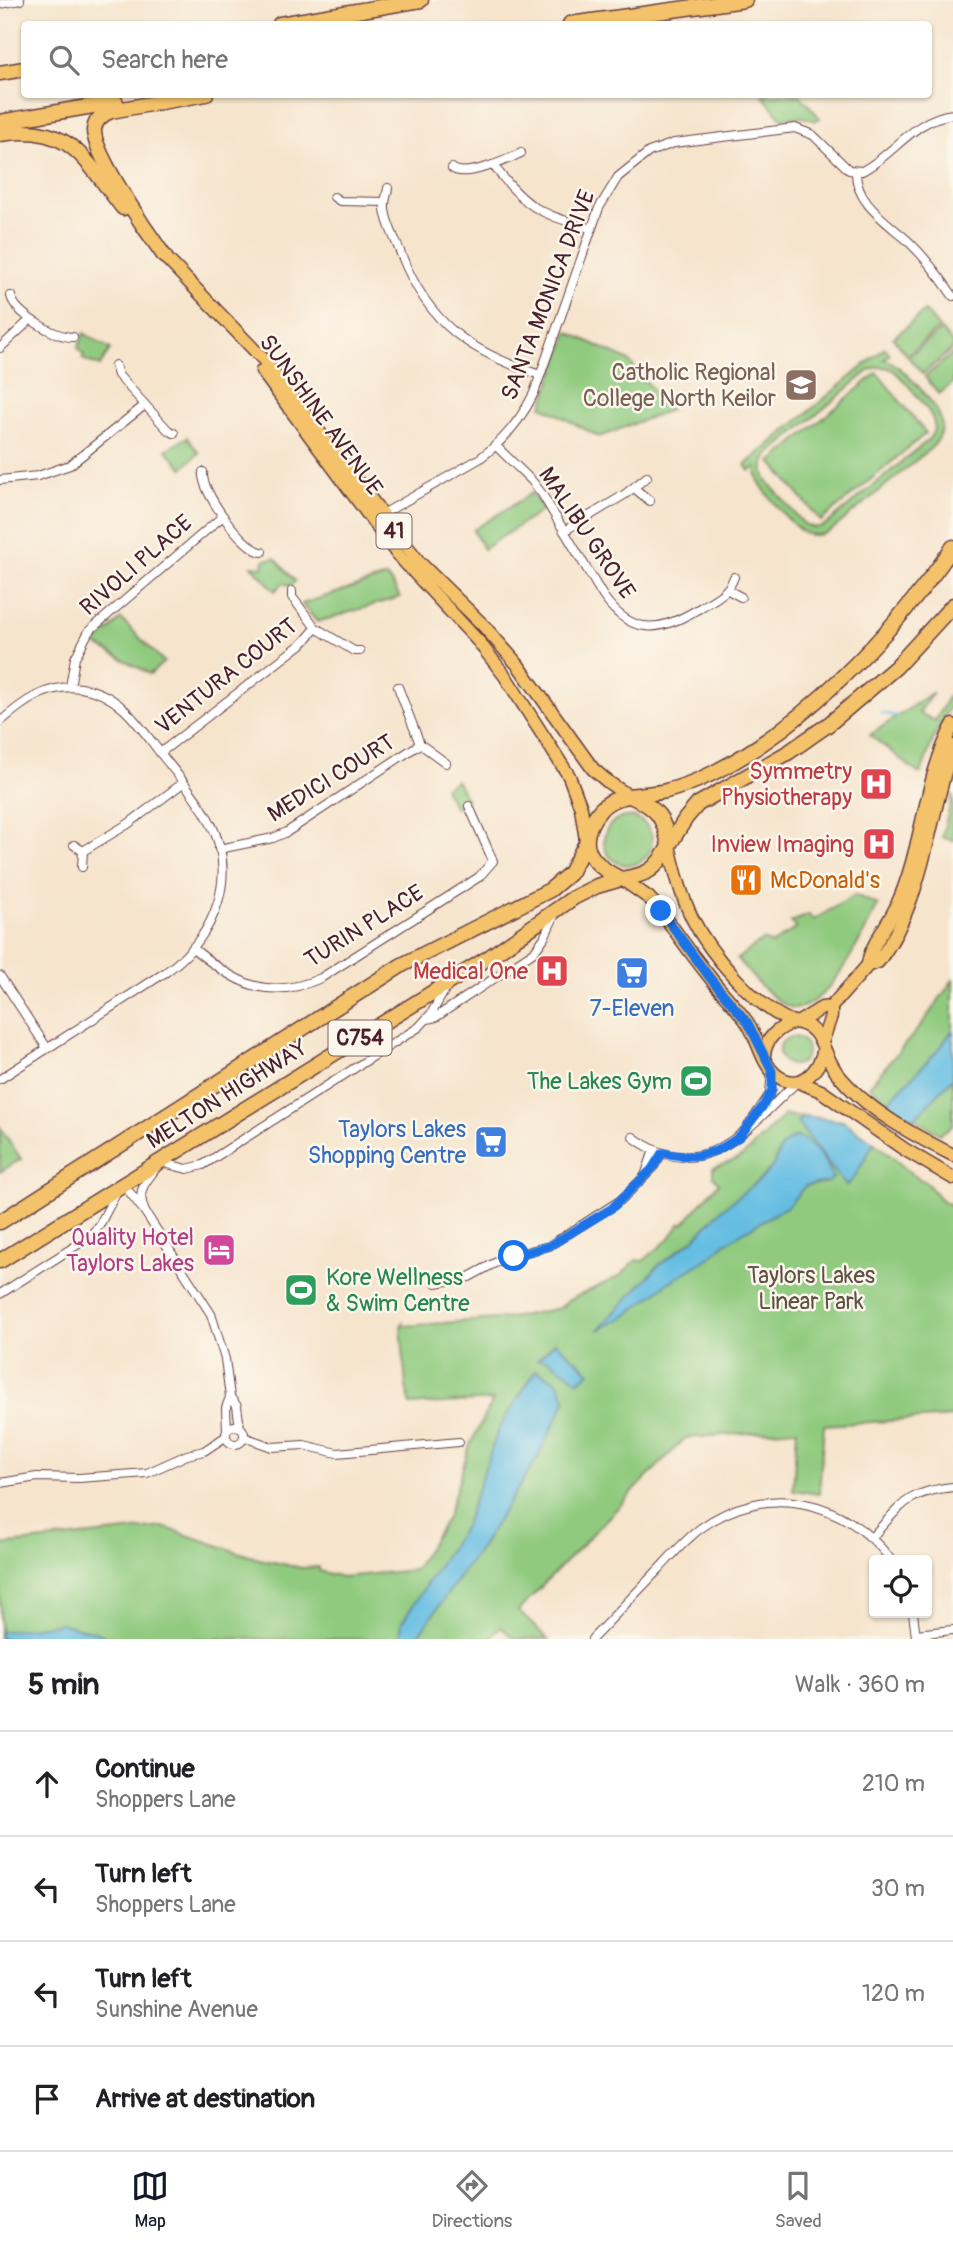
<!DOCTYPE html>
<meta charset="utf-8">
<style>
:root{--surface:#fff;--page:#f6f6f6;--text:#202124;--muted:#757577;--line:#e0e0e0;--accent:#111827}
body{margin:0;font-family:Pangolin,sans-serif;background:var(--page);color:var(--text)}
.controls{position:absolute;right:21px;bottom:21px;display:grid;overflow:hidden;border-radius:7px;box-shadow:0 2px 5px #0004}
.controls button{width:63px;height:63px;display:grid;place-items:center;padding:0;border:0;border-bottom:2px solid var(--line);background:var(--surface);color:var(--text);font:35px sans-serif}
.stop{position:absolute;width:21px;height:21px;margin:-16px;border:5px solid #1a73e8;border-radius:50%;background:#fff}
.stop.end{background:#1a73e8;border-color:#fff;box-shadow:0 2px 7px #0008}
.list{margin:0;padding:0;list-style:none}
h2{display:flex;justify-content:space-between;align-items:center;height:91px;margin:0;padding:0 28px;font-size:30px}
h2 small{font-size:23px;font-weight:400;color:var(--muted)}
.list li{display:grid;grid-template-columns:46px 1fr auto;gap:21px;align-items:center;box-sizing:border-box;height:105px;padding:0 28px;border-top:2px solid var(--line)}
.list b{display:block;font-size:26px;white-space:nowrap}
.list p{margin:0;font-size:23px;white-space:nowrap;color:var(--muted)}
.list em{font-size:23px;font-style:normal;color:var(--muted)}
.icon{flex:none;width:38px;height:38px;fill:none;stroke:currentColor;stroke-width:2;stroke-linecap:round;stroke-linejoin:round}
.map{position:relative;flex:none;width:953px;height:1639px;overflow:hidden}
.search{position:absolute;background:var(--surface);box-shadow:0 2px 5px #0004;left:21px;right:21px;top:21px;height:77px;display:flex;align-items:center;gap:18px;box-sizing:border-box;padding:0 24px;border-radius:7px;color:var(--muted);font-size:26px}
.sheet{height:511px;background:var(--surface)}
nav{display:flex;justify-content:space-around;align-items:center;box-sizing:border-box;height:98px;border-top:2px solid var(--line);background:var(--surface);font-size:19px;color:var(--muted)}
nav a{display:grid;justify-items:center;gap:4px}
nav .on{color:var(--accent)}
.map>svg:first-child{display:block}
.green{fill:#90ca7f;stroke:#6d7455;stroke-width:2;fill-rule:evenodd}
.water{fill:#65bee2;stroke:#586e86;stroke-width:2}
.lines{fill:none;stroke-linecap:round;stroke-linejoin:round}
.stream{stroke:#65bee2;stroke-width:2.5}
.street-casing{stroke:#643d43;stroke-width:10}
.primary-casing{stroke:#643d43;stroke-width:15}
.highway-casing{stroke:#643d43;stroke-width:17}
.street{stroke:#fff;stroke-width:8}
.primary{stroke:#f3c26a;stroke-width:12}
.highway{stroke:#f3c26a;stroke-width:14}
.route{stroke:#1a73e8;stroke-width:9}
.labels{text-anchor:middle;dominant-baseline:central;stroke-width:5;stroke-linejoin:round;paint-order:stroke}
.shield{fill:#fbf7ec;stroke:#7f6065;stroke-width:2}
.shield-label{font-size:21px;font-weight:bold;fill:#4a1f2b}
.street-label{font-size:23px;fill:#4a1f2b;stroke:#fbf7ec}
.education-label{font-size:23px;fill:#785e54;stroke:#fbf7ec;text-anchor:end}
.health-label{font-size:23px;fill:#be3a42;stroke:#fbf7ec;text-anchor:end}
.food-label{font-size:23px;fill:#c56008;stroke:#fbf7ec;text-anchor:start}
.shop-label{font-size:23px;fill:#366cbe;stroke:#fbf7ec}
.leisure-label{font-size:23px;fill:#27864d;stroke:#fbf7ec;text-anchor:end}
.hotel-label{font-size:23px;fill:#b23c85;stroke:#fbf7ec;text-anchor:end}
.park-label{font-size:23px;fill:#5f5244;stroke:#fbf7ec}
</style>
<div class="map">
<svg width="953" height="1639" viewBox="0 0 953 1639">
<rect width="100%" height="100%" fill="#fbf7ec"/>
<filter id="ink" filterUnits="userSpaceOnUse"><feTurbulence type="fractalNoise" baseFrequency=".0143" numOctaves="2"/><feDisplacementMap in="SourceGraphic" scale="14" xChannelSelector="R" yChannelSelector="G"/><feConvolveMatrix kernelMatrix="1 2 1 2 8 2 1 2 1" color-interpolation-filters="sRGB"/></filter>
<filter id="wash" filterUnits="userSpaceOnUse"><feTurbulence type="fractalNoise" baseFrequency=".00686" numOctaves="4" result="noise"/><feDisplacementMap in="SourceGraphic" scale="28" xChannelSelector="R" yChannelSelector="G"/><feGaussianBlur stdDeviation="1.57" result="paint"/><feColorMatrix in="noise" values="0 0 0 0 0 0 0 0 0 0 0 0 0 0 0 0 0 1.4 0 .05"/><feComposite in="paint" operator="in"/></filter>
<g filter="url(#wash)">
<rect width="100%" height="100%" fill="#f6e4cc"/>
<!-- green -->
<g class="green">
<polygon points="762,95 800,95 820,118 815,121 803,117 781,118"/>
<polygon points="925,311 939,328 907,355 893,338"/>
<polygon points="941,330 953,344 953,348 923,374 908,357"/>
<polygon points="568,332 628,360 670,410 599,437 542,406"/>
<polygon points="84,333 110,349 100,366 82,359 84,355 78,348"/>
<path d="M885 348 890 354 884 359C900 363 938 405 941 421 943 431 939 440 932 447L832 530C823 535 814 537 805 533 793 528 767 495 760 483 757 478 756 473 756 467L750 471 745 465ZM878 367C884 367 889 367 894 371 903 379 930 409 933 420 936 428 933 435 927 441L827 524C818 529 810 529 802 522L767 481C762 472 762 464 768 455L870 370Z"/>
<polygon points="953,353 953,383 939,394 925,377"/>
<polygon points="877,373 926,433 821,521 771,462"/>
<polygon points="187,437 199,453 183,468 166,450"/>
<polygon points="532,493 543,510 483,549 473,530"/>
<polygon points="275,558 295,581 291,586 283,583 275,591 252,566 263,567 264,560"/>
<polygon points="386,577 391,582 400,597 317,622 302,604"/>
<polygon points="121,619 164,662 150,674 95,644"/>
<polygon points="933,692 919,713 935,721 948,697 953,700 934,737 921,773 918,773 870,735"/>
<polygon points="456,780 467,800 455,808 444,788"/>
<polygon points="953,794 953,841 942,837"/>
<circle cx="628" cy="841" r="24"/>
<path d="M855 895 878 905C866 929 824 1018 790 1007 773 1002 749 973 737 959L763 940 772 944 796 928 791 922 809 915 813 920Z"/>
<polygon points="953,980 953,1125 940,1134 893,1106 869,1086 919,1028"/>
<circle cx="793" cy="1051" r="14"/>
<polygon points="784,1115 843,1121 884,1150 913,1175 927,1183 940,1199 953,1206 953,1417 824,1425 819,1494 793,1490 797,1429 685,1438 518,1611 548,1639 514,1639 501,1627 489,1639 0,1639 0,1545 163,1527 259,1559 302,1568 319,1567 319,1571 342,1577 414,1570 447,1518 470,1445 493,1400 410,1405 406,1386 401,1326 403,1322 404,1326 510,1318 560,1308 569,1300 620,1276 636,1260 643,1261 669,1239 680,1224 684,1223 719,1183 713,1176 713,1168 738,1159 745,1154"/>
<polygon points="0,1127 21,1159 0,1172"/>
</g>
<!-- water -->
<g class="water">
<polygon points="953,1029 953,1078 914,1119 888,1102 940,1048"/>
<polygon points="803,1116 843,1121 874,1143 854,1178 846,1186 797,1122"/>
<path d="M794 1137C810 1137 829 1164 833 1178L828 1182 805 1186 789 1205 724 1244 709 1258 668 1283 626 1316 598 1330 658 1266 696 1237 721 1210 763 1177 773 1166 781 1147Z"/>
<polygon points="555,1342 590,1372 579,1381 548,1360 537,1360"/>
<polygon points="536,1370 557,1381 566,1399 538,1457 484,1542 417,1637 400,1639 402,1622 465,1525 499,1428"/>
<path d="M62 1623C77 1630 95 1628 108 1639H0V1632Z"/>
</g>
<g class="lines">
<!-- stream -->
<g class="stream">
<polyline points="881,713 897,716"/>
<polyline points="892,1115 899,1109"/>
</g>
</g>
</g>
<g filter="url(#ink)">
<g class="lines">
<defs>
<g id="street">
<polyline points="0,4 20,0"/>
<path d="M493 165C528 210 538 212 591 229"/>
<path d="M452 168C464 179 507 160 521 153"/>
<path d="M856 171C855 203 887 222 907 240 924 256 940 277 953 296"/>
<path d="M388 188C387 195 384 202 385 209 386 223 396 240 401 254 429 325 470 352 540 375"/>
<polyline points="334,197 340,201 385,202"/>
<path d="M11 296C15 314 55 337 73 337"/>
<polyline points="0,348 30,320"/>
<polyline points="115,365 118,375 168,430 174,433"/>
<path d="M496 446 532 481 542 494 603 596C633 639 664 631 703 606 717 598 729 592 734 577"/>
<path d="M203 472C200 491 244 550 262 552"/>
<polyline points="0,480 38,476 70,465 145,405"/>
<polyline points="634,488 650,501"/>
<path d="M381 515 479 459C504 441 521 420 534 393L599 208 618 177 649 152 674 143 795 128 813 135 849 170 862 171C895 154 913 119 953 114"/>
<polyline points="564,531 624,495 647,477"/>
<polyline points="728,590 741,597"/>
<polyline points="292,591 292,597 316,628 354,651 360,651"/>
<polyline points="70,687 75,658 89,631 223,516"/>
<polyline points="398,687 420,744 446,763"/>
<path d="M0 722C23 702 48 683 81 688 119 693 139 725 161 754 177 774 195 795 208 818 240 875 216 936 166 972L0 1079"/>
<polyline points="160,753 304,642 316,628"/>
<polyline points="74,845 83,851"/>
<polyline points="219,849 273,838 287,832 420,744"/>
<polyline points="83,851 128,824 183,783"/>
<polyline points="82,867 83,851"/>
<path d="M194 949C236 983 267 1002 321 978L479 877 493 861 469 806"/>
<polyline points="0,976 47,1048"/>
<polyline points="427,1019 436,1017 534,952 544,938 556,912"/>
<polyline points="748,1126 770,1094 772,1071"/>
<path d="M633 1137C704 1190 749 1126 797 1082"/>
<polyline points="645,1176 654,1150"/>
<polyline points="124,1185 145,1212 211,1314 225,1359 230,1397 226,1408 227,1430"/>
<path d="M145 1212C135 1187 147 1183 160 1162L187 1169 203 1165 419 1027 431 1014 447 986"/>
<polyline points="436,1283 469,1277 504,1258 549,1246 621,1200 652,1169 662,1153"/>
<polyline points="0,1294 88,1238 99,1226 117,1191"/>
<polyline points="230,1397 237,1406 240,1428"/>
<circle cx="235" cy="1435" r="9"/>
<polyline points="244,1437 272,1447 304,1445 337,1453 459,1442"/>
<polyline points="0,1483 37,1477 79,1478 147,1473 187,1455 204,1451 225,1437"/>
<path d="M872 1537C902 1505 906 1492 953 1487"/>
<polyline points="913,1613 916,1637"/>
<polyline points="916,1634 953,1630"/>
<path d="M592 1639C614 1616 637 1592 659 1569 672 1555 686 1539 701 1528 766 1481 845 1499 891 1560"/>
</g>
<g id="primary">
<polyline points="165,257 264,360 419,562 483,625 518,665 593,769 608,782 630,797"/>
<polyline points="262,371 398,555 478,641 505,676 569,776 581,808 586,840"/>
<path d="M669 846C675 871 681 895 692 918 710 954 756 1008 793 1022"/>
<path d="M622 879 649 898 661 911C677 934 692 955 709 976 721 992 736 1006 747 1022 758 1038 761 1062 775 1074 798 1094 820 1072 824 1048"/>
<path d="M868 965C869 947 888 925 896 907 923 849 923 782 953 725"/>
<path d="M799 1022 822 1008 831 1007 868 965 878 962C925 899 928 818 953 746"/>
<polyline points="822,1043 831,1016 831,1007"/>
<path d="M764 1055C766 1037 778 1029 793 1022 823 1024 822 1054 837 1073 865 1109 913 1135 953 1155"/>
<polyline points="799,1082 821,1091 904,1149 953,1178"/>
</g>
<g id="highway">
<polyline points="280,24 421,0"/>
<polyline points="570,24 745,0"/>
<polyline points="0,73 24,69"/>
<polyline points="0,122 116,102"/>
<path d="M0 134C70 122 85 160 123 208"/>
<path d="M165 257C149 235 93 154 94 130 95 120 103 114 111 111L206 94"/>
<path d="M632 797C658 808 664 818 669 846 656 870 648 875 621 879 588 863 574 841 601 809 616 792 646 796 666 791 682 787 697 781 711 774 802 729 896 630 953 547"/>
<polyline points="669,845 686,818 698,804 789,752 829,724 896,667 953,605"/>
<polyline points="0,1222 402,965 550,890 570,873 586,843"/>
<polyline points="0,1261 488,958 573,898 597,886 621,879"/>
</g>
</defs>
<!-- street casing -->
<use href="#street" class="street-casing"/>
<!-- primary casing -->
<use href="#primary" class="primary-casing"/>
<!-- highway casing -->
<use href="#highway" class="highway-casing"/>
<!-- street -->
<use href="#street" class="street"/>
<!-- primary -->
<use href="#primary" class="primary"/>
<!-- highway -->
<use href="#highway" class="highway"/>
</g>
</g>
<g class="lines" filter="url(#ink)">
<!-- route -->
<polyline class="route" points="514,1256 549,1246 612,1208 652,1169 662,1153 682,1156 698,1156 718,1150 733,1141 740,1136 763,1106 772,1090 772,1071 748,1023 710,978 661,911"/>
</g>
<!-- icons -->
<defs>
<symbol id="school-square" viewBox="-11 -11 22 22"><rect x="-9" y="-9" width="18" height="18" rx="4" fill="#8d6e63" stroke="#fbf7ec"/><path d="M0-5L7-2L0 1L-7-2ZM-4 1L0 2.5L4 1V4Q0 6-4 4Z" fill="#fff"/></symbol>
<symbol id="hospital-square" viewBox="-11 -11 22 22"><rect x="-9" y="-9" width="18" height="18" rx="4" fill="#e0444e" stroke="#fbf7ec"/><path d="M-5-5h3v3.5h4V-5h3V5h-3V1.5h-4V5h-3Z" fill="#fff"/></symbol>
<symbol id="restaurant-square" viewBox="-11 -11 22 22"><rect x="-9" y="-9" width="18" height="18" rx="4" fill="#e8710a" stroke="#fbf7ec"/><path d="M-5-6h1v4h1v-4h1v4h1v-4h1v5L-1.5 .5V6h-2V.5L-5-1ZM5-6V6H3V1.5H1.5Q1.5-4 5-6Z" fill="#fff"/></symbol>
<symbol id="supermarket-square" viewBox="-11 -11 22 22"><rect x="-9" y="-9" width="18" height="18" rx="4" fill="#3f7fe0" stroke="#fbf7ec"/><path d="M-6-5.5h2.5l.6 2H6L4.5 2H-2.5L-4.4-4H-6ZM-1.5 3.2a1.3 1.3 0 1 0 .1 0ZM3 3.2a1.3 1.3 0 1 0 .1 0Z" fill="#fff"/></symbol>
<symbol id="stadium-square" viewBox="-11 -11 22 22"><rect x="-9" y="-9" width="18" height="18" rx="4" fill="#2e9e5b" stroke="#fbf7ec"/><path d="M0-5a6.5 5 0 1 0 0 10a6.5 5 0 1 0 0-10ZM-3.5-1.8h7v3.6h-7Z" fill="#fff"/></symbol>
<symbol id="hotel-square" viewBox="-11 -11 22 22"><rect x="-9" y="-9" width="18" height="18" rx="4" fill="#d1479c" stroke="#fbf7ec"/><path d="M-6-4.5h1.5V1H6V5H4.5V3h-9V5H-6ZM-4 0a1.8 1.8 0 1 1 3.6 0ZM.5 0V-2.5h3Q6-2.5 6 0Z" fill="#fff"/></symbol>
</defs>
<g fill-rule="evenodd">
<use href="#school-square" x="782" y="366" width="38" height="38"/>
<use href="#hospital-square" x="857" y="765" width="38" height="38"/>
<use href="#hospital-square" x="860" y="825" width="38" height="38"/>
<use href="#restaurant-square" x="727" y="861" width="38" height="38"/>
<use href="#hospital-square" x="533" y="952" width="38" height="38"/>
<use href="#supermarket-square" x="613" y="954" width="38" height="38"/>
<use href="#stadium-square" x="677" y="1062" width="38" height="38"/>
<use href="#supermarket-square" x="472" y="1123" width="38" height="38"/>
<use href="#hotel-square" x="200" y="1231" width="38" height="38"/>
<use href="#stadium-square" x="282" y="1271" width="38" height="38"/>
</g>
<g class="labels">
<!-- shield labels -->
<g class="shield">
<rect x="376.5" y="513.5" width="35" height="35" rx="5"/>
<rect x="328.5" y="1020.5" width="63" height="35" rx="5"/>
</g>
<g class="shield-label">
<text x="394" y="531">41</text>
<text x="360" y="1038">C754</text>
</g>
<!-- street labels -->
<g class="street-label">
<text transform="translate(548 295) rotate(-69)">SANTA MONICA DRIVE</text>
<text transform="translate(321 415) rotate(54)">SUNSHINE AVENUE</text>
<text transform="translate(587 533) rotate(56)">MALIBU GROVE</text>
<text transform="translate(136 565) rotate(-41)">RIVOLI PLACE</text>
<text transform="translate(226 676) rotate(-38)">VENTURA COURT</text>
<text transform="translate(331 778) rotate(-32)">MEDICI COURT</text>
<text transform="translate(364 926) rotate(-32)">TURIN PLACE</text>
<text transform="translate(227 1094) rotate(-32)">MELTON HIGHWAY</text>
</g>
<!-- education labels -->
<g class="education-label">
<text x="776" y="372">Catholic Regional<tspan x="776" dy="26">College North Keilor</tspan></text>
</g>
<!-- health labels -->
<g class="health-label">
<text x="852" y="771">Symmetry<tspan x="852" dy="26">Physiotherapy</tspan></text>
<text x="854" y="844">Inview Imaging</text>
<text x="528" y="971">Medical One</text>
</g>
<!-- food labels -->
<g class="food-label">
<text x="770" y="880">McDonald's</text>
</g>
<!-- shop labels -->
<g class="shop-label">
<text x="632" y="1008">7-Eleven</text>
<text x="466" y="1129" text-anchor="end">Taylors Lakes<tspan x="466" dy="26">Shopping Centre</tspan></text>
</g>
<!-- leisure labels -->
<g class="leisure-label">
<text x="672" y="1081">The Lakes Gym</text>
<text x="326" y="1277" text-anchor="start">Kore Wellness<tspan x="326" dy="26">&amp; Swim Centre</tspan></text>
</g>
<!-- hotel labels -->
<g class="hotel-label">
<text x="194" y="1237">Quality Hotel<tspan x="194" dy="26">Taylors Lakes</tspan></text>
</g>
<!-- park labels -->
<g class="park-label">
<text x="811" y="1275">Taylors Lakes<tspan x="811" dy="26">Linear Park</tspan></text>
</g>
</g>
</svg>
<div class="controls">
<button><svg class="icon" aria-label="locate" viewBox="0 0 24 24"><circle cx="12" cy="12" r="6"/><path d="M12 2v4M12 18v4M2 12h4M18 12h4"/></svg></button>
</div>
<div class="stop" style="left:514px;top:1256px"></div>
<div class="stop end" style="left:661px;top:911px"></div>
<div class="search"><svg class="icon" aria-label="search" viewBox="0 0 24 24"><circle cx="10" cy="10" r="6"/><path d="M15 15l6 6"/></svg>Search here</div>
</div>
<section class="sheet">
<h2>5 min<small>Walk · 360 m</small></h2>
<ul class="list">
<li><svg class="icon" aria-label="ahead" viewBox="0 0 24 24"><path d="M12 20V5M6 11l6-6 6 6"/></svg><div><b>Continue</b><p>Shoppers Lane</p></div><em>210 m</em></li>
<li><svg class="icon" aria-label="left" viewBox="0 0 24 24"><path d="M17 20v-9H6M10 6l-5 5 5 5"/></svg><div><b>Turn left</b><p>Shoppers Lane</p></div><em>30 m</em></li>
<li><svg class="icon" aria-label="left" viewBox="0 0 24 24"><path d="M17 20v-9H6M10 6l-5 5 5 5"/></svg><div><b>Turn left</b><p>Sunshine Avenue</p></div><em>120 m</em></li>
<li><svg class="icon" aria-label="arrive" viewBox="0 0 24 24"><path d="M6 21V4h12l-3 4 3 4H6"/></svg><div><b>Arrive at destination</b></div></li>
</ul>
</section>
<nav>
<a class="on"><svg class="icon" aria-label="map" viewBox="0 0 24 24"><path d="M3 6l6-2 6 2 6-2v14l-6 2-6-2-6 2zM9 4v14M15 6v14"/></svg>Map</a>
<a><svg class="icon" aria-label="directions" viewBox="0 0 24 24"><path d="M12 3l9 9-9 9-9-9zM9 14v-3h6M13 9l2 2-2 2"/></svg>Directions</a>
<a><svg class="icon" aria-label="saved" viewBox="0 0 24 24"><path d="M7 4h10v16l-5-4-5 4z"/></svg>Saved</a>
</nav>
